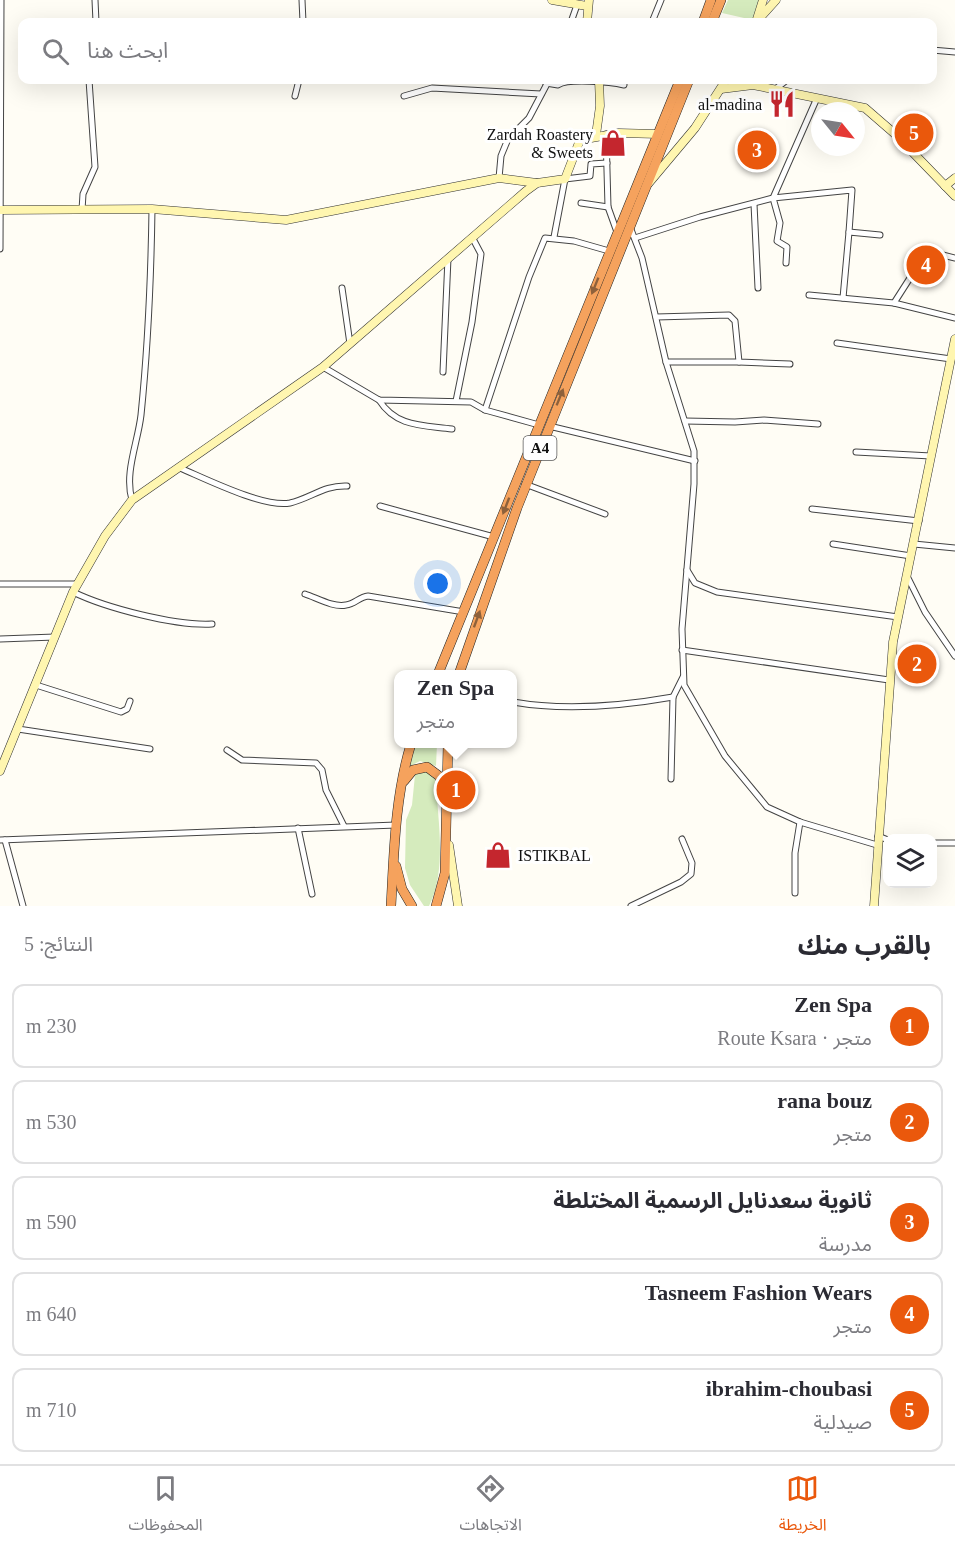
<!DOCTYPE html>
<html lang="ar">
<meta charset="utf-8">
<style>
:root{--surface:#fff;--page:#f2f2f3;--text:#2b2b33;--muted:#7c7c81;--line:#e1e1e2;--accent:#ea580c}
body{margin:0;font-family:"Times New Roman","Noto Sans Arabic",serif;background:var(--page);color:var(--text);direction:rtl}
.controls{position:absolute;right:18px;bottom:18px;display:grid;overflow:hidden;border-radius:12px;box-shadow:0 6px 24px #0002}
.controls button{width:54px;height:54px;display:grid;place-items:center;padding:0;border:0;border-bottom:2px solid var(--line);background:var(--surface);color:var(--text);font:30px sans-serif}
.compass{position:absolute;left:811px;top:102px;width:54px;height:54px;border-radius:50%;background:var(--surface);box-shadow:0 6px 24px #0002;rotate:120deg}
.you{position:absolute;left:438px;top:584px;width:21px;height:21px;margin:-15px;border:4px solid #fff;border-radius:50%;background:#1a73e8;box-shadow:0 0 0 9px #1a73e833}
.badge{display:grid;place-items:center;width:39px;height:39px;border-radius:50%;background:var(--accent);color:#fff;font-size:20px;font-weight:700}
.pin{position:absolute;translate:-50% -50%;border:3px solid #fff;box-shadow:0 2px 6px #0006}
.popup{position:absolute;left:394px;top:670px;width:123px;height:78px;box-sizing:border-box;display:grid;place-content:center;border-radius:12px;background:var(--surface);filter:drop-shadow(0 2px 4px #0005);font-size:20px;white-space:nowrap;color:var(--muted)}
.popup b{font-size:22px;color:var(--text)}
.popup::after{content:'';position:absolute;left:50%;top:100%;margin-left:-12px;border:12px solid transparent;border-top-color:var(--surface)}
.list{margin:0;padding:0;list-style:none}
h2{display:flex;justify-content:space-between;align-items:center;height:78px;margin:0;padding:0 24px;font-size:26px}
h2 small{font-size:20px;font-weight:400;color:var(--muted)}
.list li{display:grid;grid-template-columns:39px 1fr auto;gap:18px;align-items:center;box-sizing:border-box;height:84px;margin:0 12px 12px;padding:0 12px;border:2px solid var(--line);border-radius:12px}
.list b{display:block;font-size:22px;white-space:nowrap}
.list p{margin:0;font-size:20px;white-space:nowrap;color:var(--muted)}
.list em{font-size:20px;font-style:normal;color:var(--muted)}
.icon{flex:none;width:33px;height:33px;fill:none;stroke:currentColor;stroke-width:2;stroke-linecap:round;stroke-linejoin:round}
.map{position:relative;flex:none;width:955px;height:906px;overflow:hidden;direction:ltr}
.search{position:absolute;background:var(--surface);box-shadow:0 6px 24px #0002;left:18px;right:18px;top:18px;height:66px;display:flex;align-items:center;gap:15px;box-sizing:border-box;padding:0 21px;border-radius:12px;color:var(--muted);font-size:22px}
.sheet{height:558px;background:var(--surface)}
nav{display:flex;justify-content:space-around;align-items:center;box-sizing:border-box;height:84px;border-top:2px solid var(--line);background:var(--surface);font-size:16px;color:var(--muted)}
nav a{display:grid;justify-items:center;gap:3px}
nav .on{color:var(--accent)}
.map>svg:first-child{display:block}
.green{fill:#d5ebbd}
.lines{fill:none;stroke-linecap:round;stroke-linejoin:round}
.street-casing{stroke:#444;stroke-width:7}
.secondary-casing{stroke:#333;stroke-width:9}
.highway-casing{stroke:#222;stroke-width:10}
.street{stroke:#fff;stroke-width:5}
.secondary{stroke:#fff6b0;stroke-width:8}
.highway{stroke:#f5a25d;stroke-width:9}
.oneway{fill:#8e613b}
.labels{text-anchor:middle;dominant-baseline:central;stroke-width:6;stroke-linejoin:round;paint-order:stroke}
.shield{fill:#fff;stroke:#585858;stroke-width:1.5}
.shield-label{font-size:15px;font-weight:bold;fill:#111}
.poi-label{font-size:16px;fill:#111;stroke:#fff;text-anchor:end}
</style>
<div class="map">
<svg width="955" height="906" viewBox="0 0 955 906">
<rect width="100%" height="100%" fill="#fffdf5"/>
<!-- green -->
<g class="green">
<polygon points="728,0 759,0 753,20 722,13"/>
<polygon points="416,744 437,744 436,766 420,761 410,766"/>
<path d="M418 771 428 772 435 779 436 784C438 822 447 871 429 906H424L410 885 405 868 406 820 412 805 415 775Z"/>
</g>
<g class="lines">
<defs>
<g id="street">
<polyline points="95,0 96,22"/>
<polyline points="302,0 303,22"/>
<polyline points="571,22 577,5"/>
<polyline points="652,22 661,0"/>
<polyline points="932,50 955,52"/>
<path d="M546 83 558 85C568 78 611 82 624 85"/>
<polyline points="774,90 787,80"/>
<polyline points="295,96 299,80"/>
<polyline points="404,96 432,88 541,94"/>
<polyline points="606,134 608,207 617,232"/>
<polyline points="499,178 501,156 508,139 529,118 549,80"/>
<polyline points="581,203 608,207"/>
<polyline points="754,204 758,288"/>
<polyline points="82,210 83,194 95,167 89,80"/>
<polyline points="630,227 642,258 666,362 694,451 694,484 682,629 684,685 725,756 767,807 800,822 877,845"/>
<polyline points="554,237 565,179 590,176 591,164 607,163"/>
<polyline points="635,238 700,217 773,198 817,98"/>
<polyline points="0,249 1,0"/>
<polyline points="786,263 787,247 777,241 780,223 773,198 852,190 849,232"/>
<polyline points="342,288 350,344"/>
<polyline points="809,295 894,303 955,318"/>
<polyline points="843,298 849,232 880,235"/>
<polyline points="894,303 924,256 935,253 955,258"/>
<polyline points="656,317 729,315 735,321 739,362 790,364"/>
<polyline points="837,343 951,359"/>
<polyline points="666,362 739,362"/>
<polyline points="323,367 379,400 471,402 485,410 539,425"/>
<polyline points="443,372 448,258"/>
<path d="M379 400C396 427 422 425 452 429"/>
<polyline points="456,401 472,322 481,254 472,237"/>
<polyline points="485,410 529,277 545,238 574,241 609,251"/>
<polyline points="685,421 735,422 764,420 818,424"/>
<polyline points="549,426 695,461"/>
<polyline points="856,452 931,456"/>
<path d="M180 468C206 479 264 508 290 503 311 498 324 485 347 486"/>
<polyline points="525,484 605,514"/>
<path d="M132 500C124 473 138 442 141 415 148 346 151 278 152 209"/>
<polyline points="380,506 494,537"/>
<polyline points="812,509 919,521"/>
<polyline points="833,544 911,556"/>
<polyline points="914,544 955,548"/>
<polyline points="687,570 695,583 717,592 898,617"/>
<polyline points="907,576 925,612 955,656"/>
<polyline points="0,584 77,584"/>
<path d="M73 592C106 608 175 626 212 624"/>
<path d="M305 594C317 598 334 608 346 605 355 604 359 597 368 596L464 612"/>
<polyline points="0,639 55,637"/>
<polyline points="682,650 889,680"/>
<polyline points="36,685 121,712 127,709 130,701"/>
<path d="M513 702C564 711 622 706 673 697"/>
<polyline points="18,729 150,749"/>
<polyline points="227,750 242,760 316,763 322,770 326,790 344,826"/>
<polyline points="671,779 673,697 683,677"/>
<polyline points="298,828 312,894"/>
<polyline points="878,836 888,840"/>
<polyline points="0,840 396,825"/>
<polyline points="5,840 23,906"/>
<polyline points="932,843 955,843"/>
<polyline points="795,893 795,853 800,822"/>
<polyline points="631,906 681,882 691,874 692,863 682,839"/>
</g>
<g id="secondary">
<polyline points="552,0 587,6"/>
<polyline points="757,19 763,0"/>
<polyline points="757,21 776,0"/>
<polyline points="587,22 589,0"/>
<polyline points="721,89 753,85 865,108 895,134 955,196"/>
<polyline points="596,135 600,106 599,80"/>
<polyline points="648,184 695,128 726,80"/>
<polyline points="945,186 955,178"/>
<polyline points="0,210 152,209 286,220 499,178 537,183"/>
<polyline points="0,771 73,592 105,536 132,500 323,367 526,191 537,183 565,179 580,140 619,133 658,134"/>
<polyline points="449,845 458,906"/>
<polyline points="874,906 893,642 955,339"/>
</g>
<g id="highway">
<polyline points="703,22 711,0"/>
<polyline points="712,22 721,0"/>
<polyline points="438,674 680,80"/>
<polyline points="459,674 517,508 689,80"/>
<polyline points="404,781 413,770 427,767 439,776 445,789"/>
<polyline points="396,866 402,889 412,906"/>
<path d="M391 906C394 852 395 796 411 744"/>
<polyline points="436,906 445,873 448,744"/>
</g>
</defs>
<!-- street casing -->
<use href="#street" class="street-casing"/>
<!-- secondary casing -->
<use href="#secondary" class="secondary-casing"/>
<!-- highway casing -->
<use href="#highway" class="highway-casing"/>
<!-- street -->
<use href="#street" class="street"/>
<!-- secondary -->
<use href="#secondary" class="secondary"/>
<!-- highway -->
<use href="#highway" class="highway"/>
</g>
<!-- one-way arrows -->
<defs><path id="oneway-solid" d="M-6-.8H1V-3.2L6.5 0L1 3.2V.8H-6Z" transform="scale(1.5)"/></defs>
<g class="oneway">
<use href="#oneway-solid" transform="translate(595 286) rotate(112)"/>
<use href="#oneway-solid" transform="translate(560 397) rotate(-68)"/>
<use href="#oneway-solid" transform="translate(506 506) rotate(111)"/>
<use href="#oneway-solid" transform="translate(477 619) rotate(-70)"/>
</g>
<!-- icons -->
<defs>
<symbol id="restaurant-bare" viewBox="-9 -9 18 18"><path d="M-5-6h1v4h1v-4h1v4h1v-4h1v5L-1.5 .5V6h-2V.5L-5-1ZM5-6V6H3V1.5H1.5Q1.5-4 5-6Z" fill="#c4262e" stroke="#fff" stroke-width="2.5" paint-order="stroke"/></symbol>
<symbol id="shop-bare" viewBox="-9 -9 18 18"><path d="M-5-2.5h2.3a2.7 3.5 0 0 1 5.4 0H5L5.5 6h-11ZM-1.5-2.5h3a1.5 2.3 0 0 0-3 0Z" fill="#c4262e" stroke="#fff" stroke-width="2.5" paint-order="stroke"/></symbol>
</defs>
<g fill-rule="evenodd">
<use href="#restaurant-bare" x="763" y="85" width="38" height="38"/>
<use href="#shop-bare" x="594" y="124" width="38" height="38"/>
<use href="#shop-bare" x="479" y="836" width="38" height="38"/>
</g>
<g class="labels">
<!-- shield labels -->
<rect class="shield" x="523.5" y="436" width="33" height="24" rx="4.5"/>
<g class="shield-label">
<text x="540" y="448">A4</text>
</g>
<!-- poi labels -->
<g class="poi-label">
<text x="762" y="104">al-madina</text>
<text x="593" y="134">Zardah Roastery<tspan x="593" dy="18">&amp; Sweets</tspan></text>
<text x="518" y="855" text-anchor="start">ISTIKBAL</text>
</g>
</g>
</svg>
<div class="controls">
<button><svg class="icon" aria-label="layers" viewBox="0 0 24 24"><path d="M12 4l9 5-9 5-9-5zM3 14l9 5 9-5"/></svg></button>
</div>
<svg class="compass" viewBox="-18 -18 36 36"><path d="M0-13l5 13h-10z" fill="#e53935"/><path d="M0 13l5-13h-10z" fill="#7c7c81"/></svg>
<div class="you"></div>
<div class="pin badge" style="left:456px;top:790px">1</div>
<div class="popup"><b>Zen Spa</b>متجر</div>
<div class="pin badge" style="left:917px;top:664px">2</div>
<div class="pin badge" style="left:757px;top:150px">3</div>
<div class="pin badge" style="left:926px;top:265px">4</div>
<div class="pin badge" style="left:914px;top:133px">5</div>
<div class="search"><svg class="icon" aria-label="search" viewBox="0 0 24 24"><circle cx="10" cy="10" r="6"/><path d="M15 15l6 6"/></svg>ابحث هنا</div>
</div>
<section class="sheet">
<h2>بالقرب منك<small>النتائج: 5</small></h2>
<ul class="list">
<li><span class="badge">1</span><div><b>Zen Spa</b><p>متجر · Route Ksara</p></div><em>230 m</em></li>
<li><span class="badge">2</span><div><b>rana bouz</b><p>متجر</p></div><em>530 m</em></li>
<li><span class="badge">3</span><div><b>ثانوية سعدنايل الرسمية المختلطة</b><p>مدرسة</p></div><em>590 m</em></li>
<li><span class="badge">4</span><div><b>Tasneem Fashion Wears</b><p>متجر</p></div><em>640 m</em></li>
<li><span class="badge">5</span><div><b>ibrahim-choubasi</b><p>صيدلية</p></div><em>710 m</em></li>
</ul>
</section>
<nav>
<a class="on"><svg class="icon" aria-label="map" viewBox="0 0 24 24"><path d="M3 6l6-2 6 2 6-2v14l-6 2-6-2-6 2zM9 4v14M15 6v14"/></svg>الخريطة</a>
<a><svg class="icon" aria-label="directions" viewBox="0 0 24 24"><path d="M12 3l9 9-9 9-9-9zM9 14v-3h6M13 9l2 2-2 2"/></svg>الاتجاهات</a>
<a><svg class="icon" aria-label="saved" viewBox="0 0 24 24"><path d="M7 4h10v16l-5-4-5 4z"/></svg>المحفوظات</a>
</nav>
